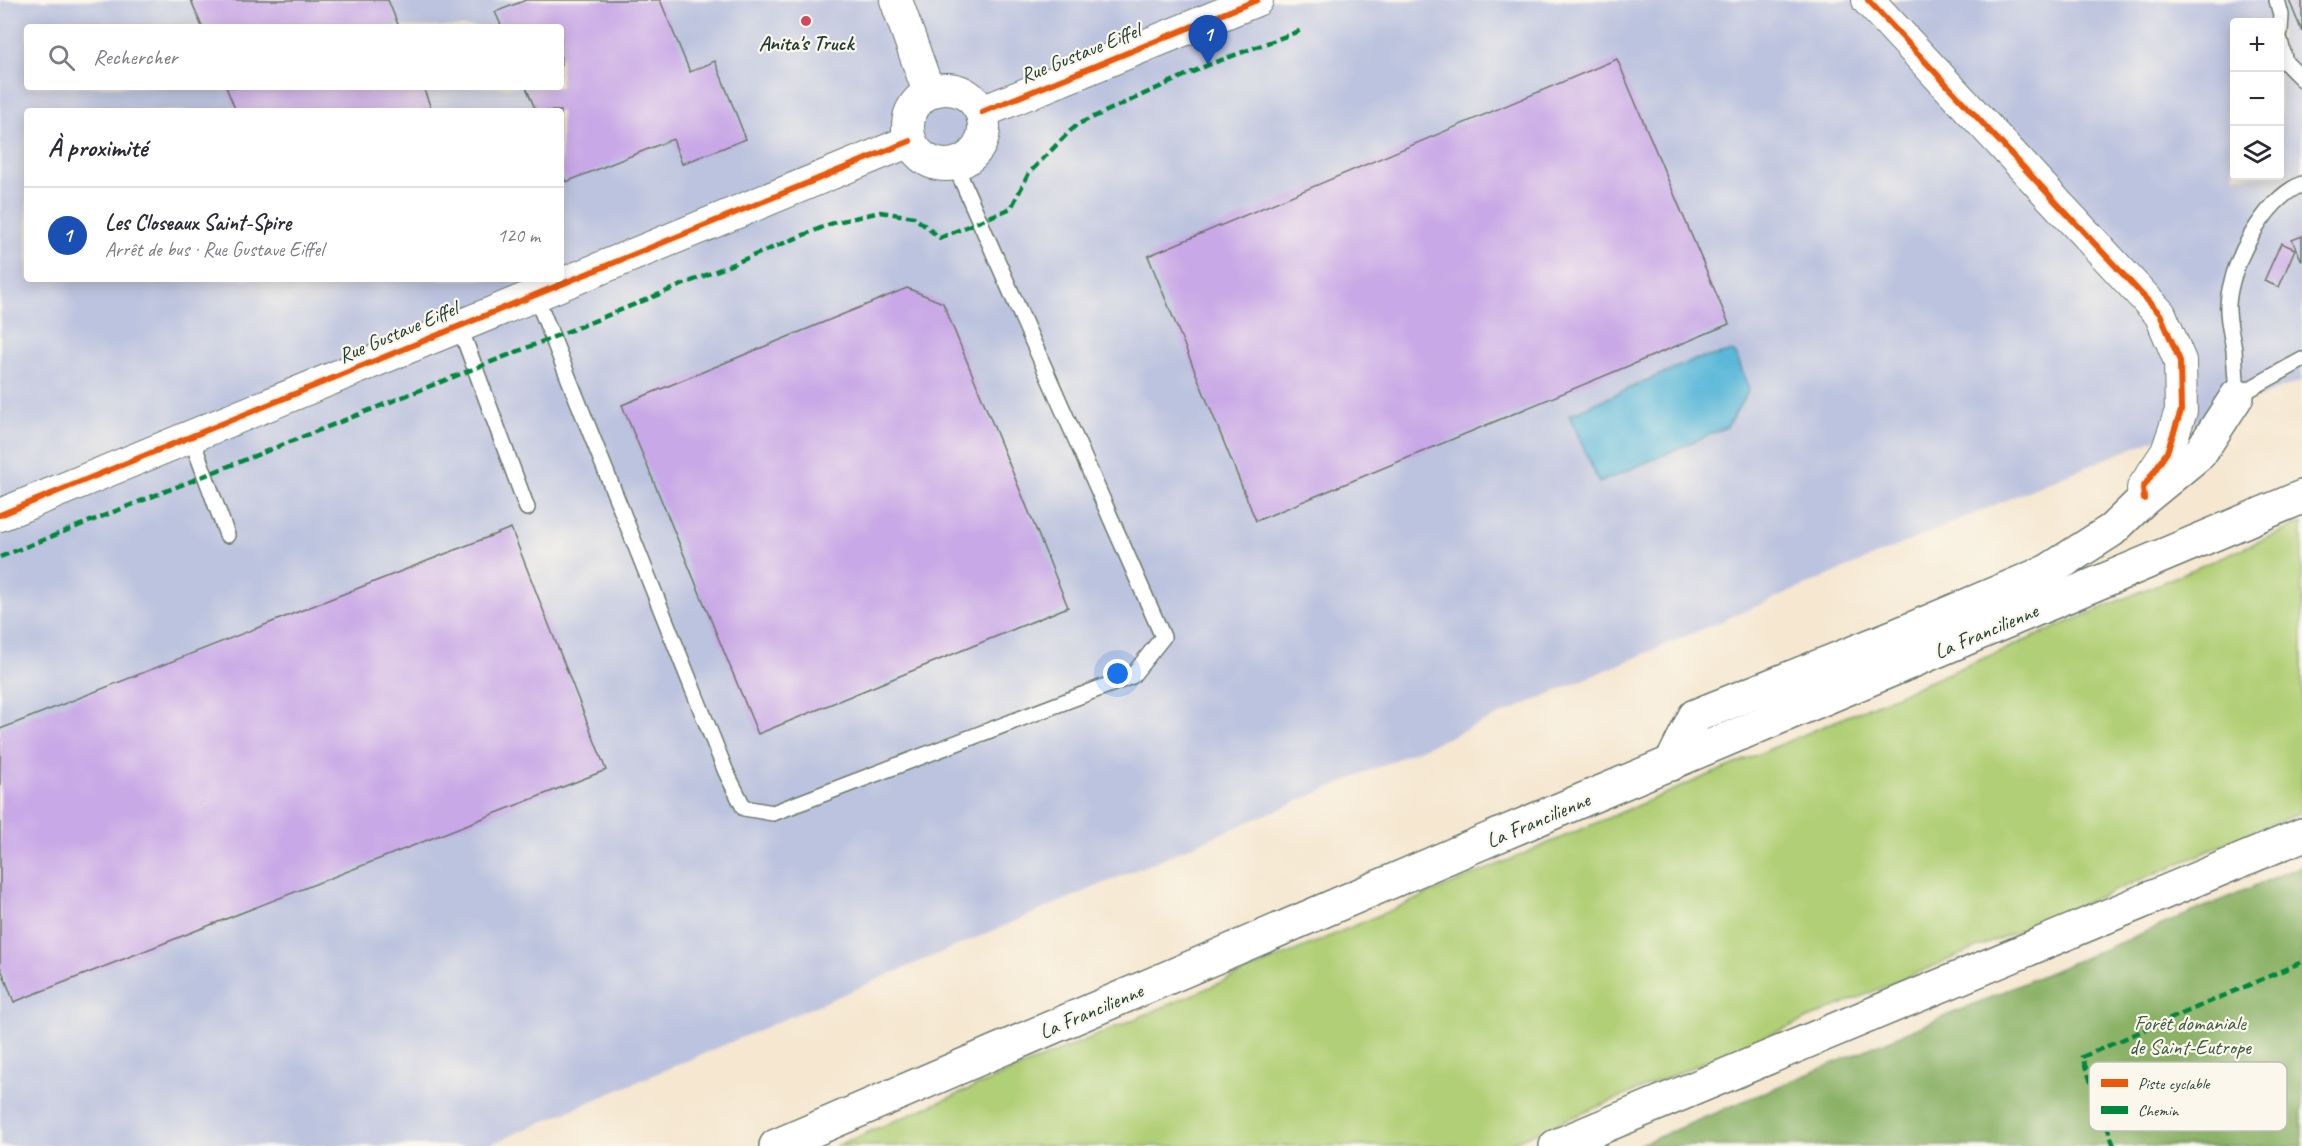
<!DOCTYPE html>
<html lang="fr">
<meta charset="utf-8">
<style>
:root{--surface:#fff;--page:#f7f7f7;--text:#2b2b33;--muted:#7c7c81;--line:#e1e1e2;--accent:#7c3aed}
body{margin:0;font-family:Caveat,sans-serif;background:var(--page);color:var(--text)}
.controls{position:absolute;right:18px;top:18px;display:grid;overflow:hidden;border-radius:6px;box-shadow:0 3px 15px #0003}
.controls button{width:54px;height:54px;display:grid;place-items:center;padding:0;border:0;border-bottom:2px solid var(--line);background:var(--surface);color:var(--text);font:30px sans-serif}
.you{position:absolute;left:1118px;top:674px;width:21px;height:21px;margin:-15px;border:4px solid #fff;border-radius:50%;background:#1a73e8;box-shadow:0 0 0 9px #1a73e833}
.badge{display:grid;place-items:center;width:39px;height:39px;border-radius:50%;background:var(--accent);color:#fff;font-size:20px;font-weight:700}
.pin{position:absolute;translate:-50% -50px;filter:drop-shadow(0 2px 3px #0008)}
.pin::after{content:'';position:absolute;top:32px;width:21px;height:18px;background:inherit;clip-path:polygon(0 0,100% 0,50% 100%)}
.list{margin:0;padding:0;list-style:none}
h2{display:flex;justify-content:space-between;align-items:center;height:78px;margin:0;padding:0 24px;font-size:26px}
h2 small{font-size:20px;font-weight:400;color:var(--muted)}
.list li{display:grid;grid-template-columns:39px 1fr auto;gap:18px;align-items:center;box-sizing:border-box;height:96px;padding:0 24px;border-top:2px solid var(--line)}
.list b{display:block;font-size:22px;white-space:nowrap}
.list p{margin:0;font-size:20px;white-space:nowrap;color:var(--muted)}
.list em{font-size:20px;font-style:normal;color:var(--muted)}
.icon{flex:none;width:33px;height:33px;fill:none;stroke:currentColor;stroke-width:2;stroke-linecap:round;stroke-linejoin:round}
.map{position:relative;flex:none;width:2302px;height:1146px;overflow:hidden}
.search{position:absolute;background:var(--surface);box-shadow:0 3px 15px #0003;left:24px;top:24px;width:540px;height:66px;display:flex;align-items:center;gap:15px;box-sizing:border-box;padding:0 21px;border-radius:6px;color:var(--muted);font-size:22px}
.panel{position:absolute;background:var(--surface);box-shadow:0 3px 15px #0003;left:24px;top:108px;width:540px;height:174px;border-radius:6px}
.map>svg:first-child{display:block}
.industrial{fill:#bcc3de;fill-rule:evenodd}
.green{fill:#b1cf76;stroke:#688655;stroke-width:1.5}
.forest{fill:#8cb267;stroke:#56784e;stroke-width:1.5}
.water{fill:#5bb8d9;stroke:#3d7a86;stroke-width:1.5}
.building{fill:#c8a8e6}
.lines{fill:none;stroke-linecap:round;stroke-linejoin:round}
.lane-casing{stroke:#6a786b;stroke-width:18}
.street-casing{stroke:#6a786b;stroke-width:34}
.highway-casing{stroke:#6a786b;stroke-width:36}
.lane{stroke:#fff;stroke-width:15}
.street{stroke:#fff;stroke-width:32}
.highway{stroke:#fff;stroke-width:33}
.quiet{stroke:#00873e;stroke-width:4.5;stroke-dasharray:9 4.5;stroke-linecap:butt}
.cycleway-casing{stroke:#fbf7ec;stroke-width:10}
.cycleway{stroke:#e8590c;stroke-width:6}
.poi-dot{fill:#d1495b;stroke:#fbf7ec;stroke-width:2}
.labels{text-anchor:middle;dominant-baseline:central;stroke-width:4.5;stroke-linejoin:round;paint-order:stroke}
.poi-label{font-size:21px;font-weight:bold;fill:#1f3d34;stroke:#fbf7ec}
.street-label{font-size:21px;fill:#1f3d34;stroke:#fbf7ec}
.park-label{font-size:21px;fill:#3c5a41;stroke:#fbf7ec}
.key{fill:#fbf7ec;stroke:#b9bfb5;stroke-width:1.5}
.key-label{font-size:16px;fill:#1f3d34}
</style>
<div class="map">
<svg width="2302" height="1146" viewBox="0 0 2302 1146">
<rect width="100%" height="100%" fill="#fbf7ec"/>
<filter id="ink" filterUnits="userSpaceOnUse"><feTurbulence type="fractalNoise" baseFrequency=".0167" numOctaves="2"/><feDisplacementMap in="SourceGraphic" scale="12" xChannelSelector="R" yChannelSelector="G"/><feConvolveMatrix kernelMatrix="1 2 1 2 8 2 1 2 1" color-interpolation-filters="sRGB"/></filter>
<filter id="wash" filterUnits="userSpaceOnUse"><feTurbulence type="fractalNoise" baseFrequency=".008" numOctaves="4" result="noise"/><feDisplacementMap in="SourceGraphic" scale="24" xChannelSelector="R" yChannelSelector="G"/><feGaussianBlur stdDeviation="1.35" result="paint"/><feColorMatrix in="noise" values="0 0 0 0 0 0 0 0 0 0 0 0 0 0 0 0 0 1.4 0 .05"/><feComposite in="paint" operator="in"/></filter>
<g filter="url(#wash)">
<rect width="100%" height="100%" fill="#f5e7d0"/>
<!-- industrial -->
<path class="industrial" d="M0 0H2302V380L2056 479 486 1146H0ZM2234 22H2280V176H2234ZM27 27H561V87H27ZM27 111H561V279H27Z"/>
<!-- green -->
<polygon class="green" points="2302,523 2302,812 1504,1146 836,1146"/>
<!-- forest -->
<polygon class="forest" points="2302,866 2302,1146 1637,1146"/>
<!-- water -->
<polygon class="water" points="1731,352 1736,354 1749,390 1727,427 1599,483 1569,415 1693,360"/>
<g id="blocks">
<!-- building -->
<g class="building">
<polygon points="191,0 388,0 399,27 202,27"/>
<polygon points="526,0 660,0 690,72 715,61 746,139 682,164 673,139 566,182 561,171 561,111 536,111 526,87 561,87 561,27 502,27 495,12"/>
<polygon points="2289,0 2302,0 2302,32 2298,22"/>
<polygon points="1617,59 1729,324 1256,521 1148,256"/>
<polygon points="226,87 423,87 432,111 236,111"/>
<polygon points="2302,236 2302,261 2292,240"/>
<polygon points="2281,243 2295,249 2279,287 2264,281"/>
<polygon points="907,288 943,303 1068,607 758,734 622,405"/>
<polygon points="511,528 606,770 14,1002 0,966 0,729"/>
</g>
</g>
</g>
<g filter="url(#ink)">
<use href="#blocks" fill-opacity="0" stroke="#6a786b" stroke-width="1.5"/>
<g class="lines">
<defs>
<g id="lane">
<polyline points="2277,0 2281,15 2280,32"/>
<polyline points="2280,40 2285,62 2302,79"/>
<path d="M2302 184C2264 200 2230 264 2228 305 2227 319 2232 336 2234 350 2235 366 2236 381 2237 396L2302 360"/>
<polyline points="535,294 726,772 744,808 773,813 1132,676 1163,637 955,165"/>
<polyline points="459,325 527,508"/>
<polyline points="191,437 227,535"/>
</g>
<g id="street">
<polyline points="896,0 929,93"/>
<polyline points="1868,0 2160,314 2180,361 2181,411 2167,452 2143,488 2144,499"/>
<circle cx="946" cy="127" r="38"/>
<polyline points="982,112 1257,0"/>
<polyline points="0,515 910,141"/>
</g>
<g id="highway">
<polyline points="1671,764 1695,716 1895,636 2048,571 2112,530 2144,499 2200,453 2237,396"/>
<polyline points="776,1146 1490,839 2302,497"/>
<polyline points="1556,1146 2302,835"/>
</g>
</defs>
<!-- lane casing -->
<use href="#lane" class="lane-casing"/>
<!-- street casing -->
<use href="#street" class="street-casing"/>
<!-- highway casing -->
<use href="#highway" class="highway-casing"/>
<!-- lane -->
<use href="#lane" class="lane"/>
<!-- street -->
<use href="#street" class="street"/>
<!-- highway -->
<use href="#highway" class="highway"/>
<!-- quiet -->
<g class="quiet">
<polyline points="0,557 589,323 833,223 880,212 914,217 940,238 1011,208 1029,173 1076,125 1208,65 1302,30"/>
<polyline points="2114,1146 2082,1057 2302,962"/>
</g>
<defs>
<g id="cycleway">
<polyline points="1868,0 2160,314 2180,361 2181,411 2167,452 2143,488 2144,499"/>
<polyline points="982,112 1257,0"/>
<polyline points="0,515 910,141"/>
</g>
</defs>
<!-- cycleway casing -->
<use href="#cycleway" class="cycleway-casing"/>
<!-- cycleway -->
<use href="#cycleway" class="cycleway"/>
</g>
</g>
<!-- markers -->
<circle class="poi-dot" cx="806" cy="21" r="6"/>
<g class="labels">
<!-- poi labels -->
<g class="poi-label">
<text x="806" y="43">Anita's Truck</text>
</g>
<!-- street labels -->
<g class="street-label">
<text transform="translate(1080 53) rotate(-22)">Rue Gustave Eiffel</text>
<text transform="translate(398 332) rotate(-23)">Rue Gustave Eiffel</text>
<text transform="translate(1986 631) rotate(-23)">La Francilienne</text>
<text transform="translate(1538 820) rotate(-23)">La Francilienne</text>
<text transform="translate(1091 1011) rotate(-23)">La Francilienne</text>
</g>
<!-- park labels -->
<g class="park-label">
<text x="2190" y="1023">Forêt domaniale<tspan x="2190" dy="24">de Saint-Eutrope</tspan></text>
</g>
</g>
<!-- legend -->
<rect x="2089" y="1062" width="198" height="69" rx="9" class="key"/>
<rect x="2101" y="1079" width="27" height="8" fill="#e8590c"/>
<rect x="2101" y="1106" width="27" height="8" fill="#00873e"/>
<g class="key-label">
<text x="2138" y="1089">Piste cyclable</text>
<text x="2138" y="1116">Chemin</text>
</g>
</svg>
<div class="controls">
<button>+</button>
<button>−</button>
<button><svg class="icon" aria-label="layers" viewBox="0 0 24 24"><path d="M12 4l9 5-9 5-9-5zM3 14l9 5 9-5"/></svg></button>
</div>
<div class="you"></div>
<div class="pin badge" style="left:1208px;top:65px;background:#1a4fb4">1</div>
<div class="search"><svg class="icon" aria-label="search" viewBox="0 0 24 24"><circle cx="10" cy="10" r="6"/><path d="M15 15l6 6"/></svg>Rechercher</div>
<section class="panel">
<h2>À proximité<small></small></h2>
<ul class="list">
<li><span class="badge" style="background:#1a4fb4">1</span><div><b>Les Closeaux Saint-Spire</b><p>Arrêt de bus · Rue Gustave Eiffel</p></div><em>120 m</em></li>
</ul>
</section>
</div>
